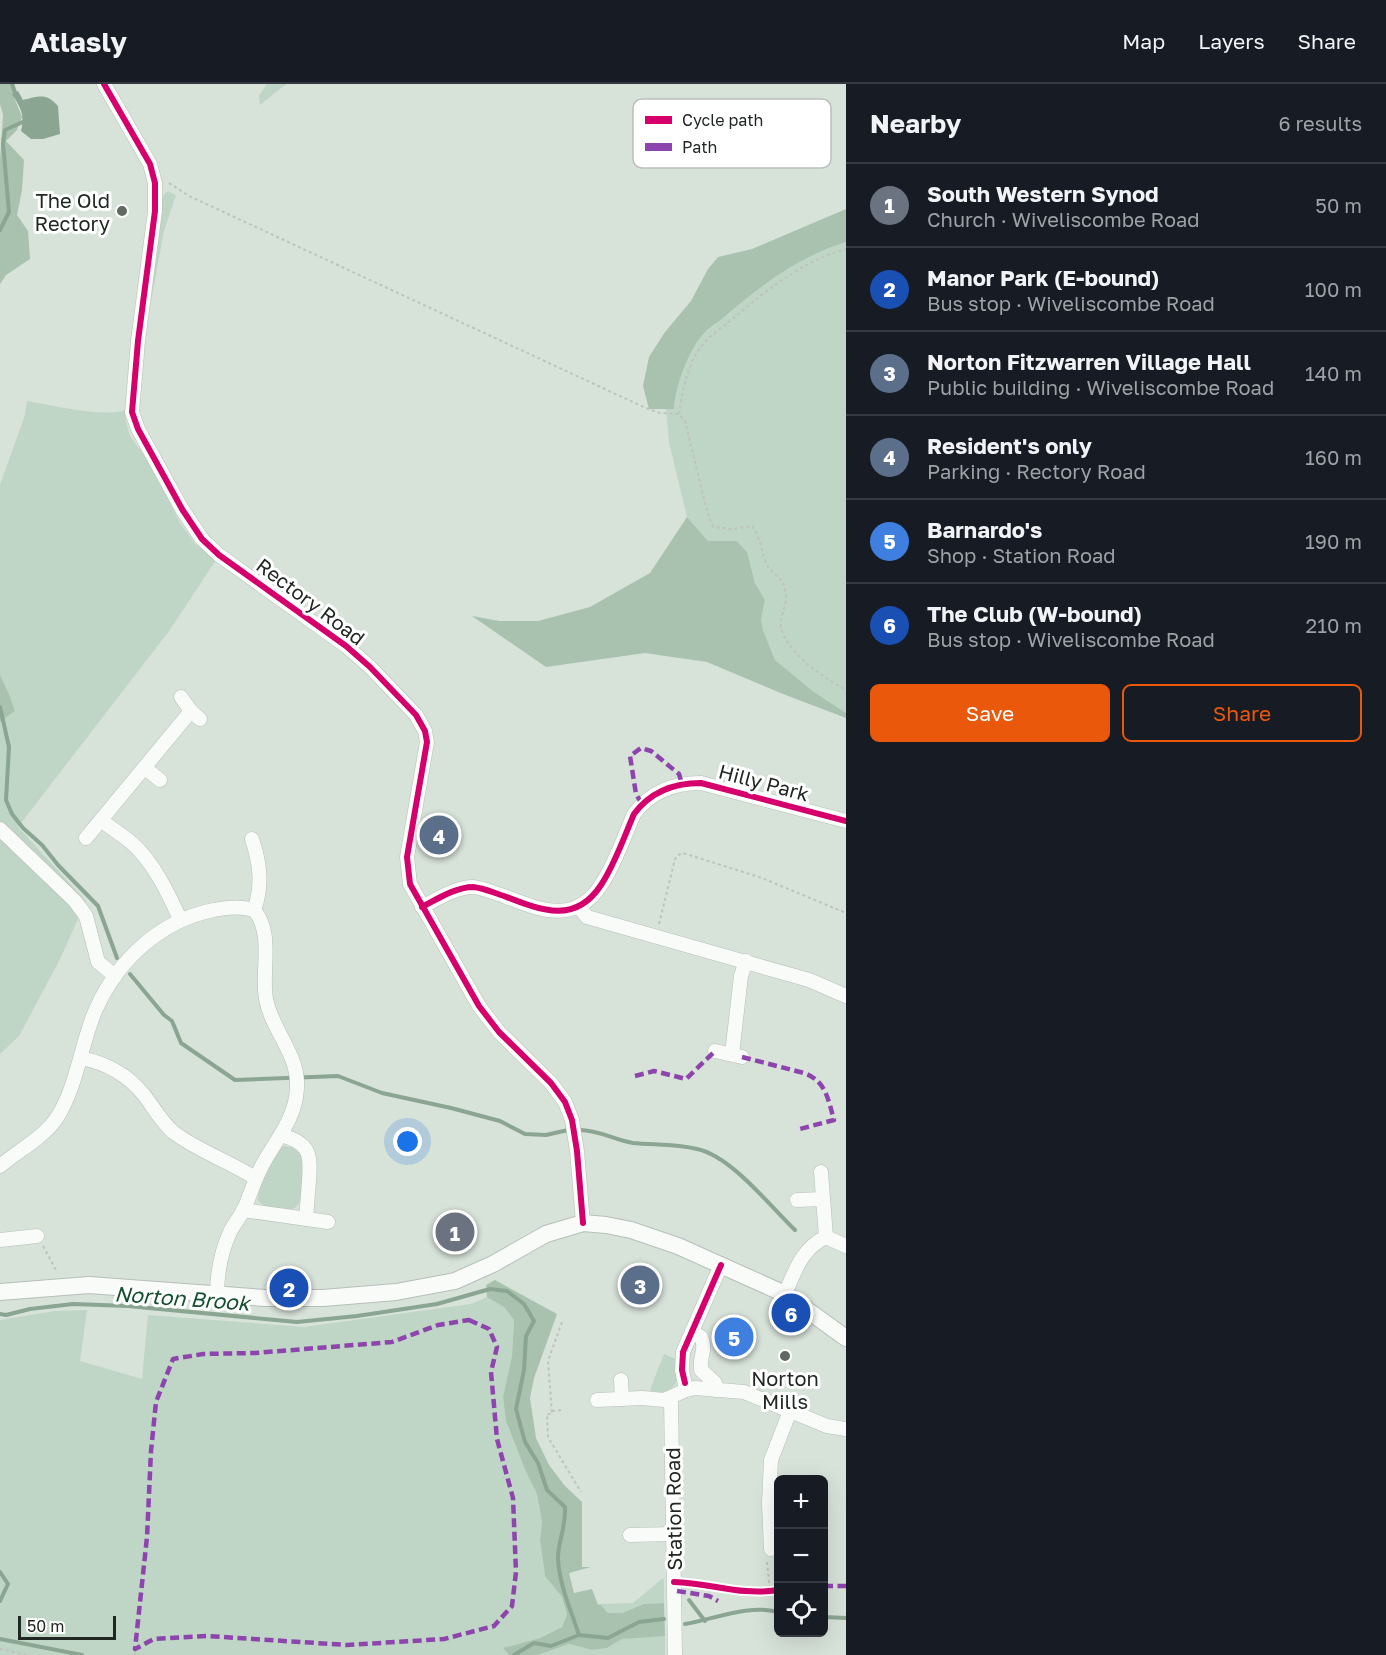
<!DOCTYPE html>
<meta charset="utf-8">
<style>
:root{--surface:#171b24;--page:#242831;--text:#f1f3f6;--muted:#9ea1a6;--line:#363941;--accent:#ea580c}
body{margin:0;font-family:"Golos Text",sans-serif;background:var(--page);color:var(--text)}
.controls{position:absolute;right:18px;bottom:18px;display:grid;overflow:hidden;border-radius:9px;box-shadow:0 6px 24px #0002}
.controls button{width:54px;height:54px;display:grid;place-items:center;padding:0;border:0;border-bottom:2px solid var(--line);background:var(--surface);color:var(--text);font:30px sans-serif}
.scale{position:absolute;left:18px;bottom:15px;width:98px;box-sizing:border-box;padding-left:6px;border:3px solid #212823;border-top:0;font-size:16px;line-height:21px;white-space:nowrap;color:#212823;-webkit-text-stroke:4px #fff;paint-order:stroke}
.you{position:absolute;left:408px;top:1058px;width:21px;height:21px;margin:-15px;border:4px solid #fff;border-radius:50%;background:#1a73e8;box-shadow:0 0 0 9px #1a73e833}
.badge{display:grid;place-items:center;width:39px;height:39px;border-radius:50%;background:var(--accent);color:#fff;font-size:20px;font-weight:700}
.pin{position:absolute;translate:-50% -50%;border:3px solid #fff;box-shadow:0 2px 6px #0006}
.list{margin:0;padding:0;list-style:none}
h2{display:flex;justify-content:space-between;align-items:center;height:78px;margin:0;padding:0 24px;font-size:26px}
h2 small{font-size:20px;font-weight:400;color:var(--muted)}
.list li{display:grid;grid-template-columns:39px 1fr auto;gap:18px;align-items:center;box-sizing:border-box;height:84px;padding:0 24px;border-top:2px solid var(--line)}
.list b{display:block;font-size:22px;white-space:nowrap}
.list p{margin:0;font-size:20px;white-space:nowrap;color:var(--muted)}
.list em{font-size:20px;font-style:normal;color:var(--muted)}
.actions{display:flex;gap:12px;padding:18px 24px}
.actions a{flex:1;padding:14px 0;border:2px solid var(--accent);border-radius:9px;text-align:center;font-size:21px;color:var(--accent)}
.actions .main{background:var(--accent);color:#fff}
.icon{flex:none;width:33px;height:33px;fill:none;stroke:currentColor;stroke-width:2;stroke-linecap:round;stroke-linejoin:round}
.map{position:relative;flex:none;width:846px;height:1571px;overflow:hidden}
header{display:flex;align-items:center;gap:36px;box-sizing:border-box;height:84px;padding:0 30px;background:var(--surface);border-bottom:2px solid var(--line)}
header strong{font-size:28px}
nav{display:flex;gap:33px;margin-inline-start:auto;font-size:21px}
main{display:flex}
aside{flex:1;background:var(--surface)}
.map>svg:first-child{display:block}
.green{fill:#bfd5c5}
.forest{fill:#a9c2b0}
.water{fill:#8aa692}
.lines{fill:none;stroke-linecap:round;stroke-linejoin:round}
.stream{stroke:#8aa692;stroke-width:4}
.minor-casing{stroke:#b6bfb8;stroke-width:15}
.major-casing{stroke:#b6bfb8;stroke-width:18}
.path{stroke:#bec3bf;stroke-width:2;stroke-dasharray:3 3;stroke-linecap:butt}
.minor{stroke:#f9fbf9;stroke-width:14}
.major{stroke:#f9fbf9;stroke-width:16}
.quiet{stroke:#8e44ad;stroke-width:4.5;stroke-dasharray:9 4.5;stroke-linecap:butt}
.cycleway-casing{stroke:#fff;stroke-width:10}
.cycleway{stroke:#d6006c;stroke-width:6}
.poi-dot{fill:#616963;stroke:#fff;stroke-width:2}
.labels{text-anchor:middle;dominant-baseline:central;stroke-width:6;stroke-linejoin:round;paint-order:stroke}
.poi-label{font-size:20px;fill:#212823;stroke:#fff;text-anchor:end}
.street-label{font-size:20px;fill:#212823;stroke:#fff}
.water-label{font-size:21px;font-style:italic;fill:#14502d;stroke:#fff}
.key{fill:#fff;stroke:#bcbebd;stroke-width:1.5}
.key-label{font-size:16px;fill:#212823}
</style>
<header>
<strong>Atlasly</strong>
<nav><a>Map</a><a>Layers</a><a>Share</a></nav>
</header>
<main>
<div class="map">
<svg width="846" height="1571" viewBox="0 0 846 1571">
<rect width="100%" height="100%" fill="#d7e2d9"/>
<!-- green -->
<g class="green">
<polygon points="267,0 286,0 260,21 259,11"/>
<polygon points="168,107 176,111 164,147 151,217 162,117 164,110"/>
<path d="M846 158V629L814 608 775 576 763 546 761 536 765 516 755 499 747 468 737 457H708L687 433 669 358 666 325H674C675 304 687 269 701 253 707 246 715 240 722 235 758 203 800 172 846 158Z"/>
<path d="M27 317C50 321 105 334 125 326L126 338 130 352 149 378 180 439 196 461 216 476 169 547 18 743 86 817 60 875 19 952 0 970V638L15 627 9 610 0 591V401L25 331Z"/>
<path d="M282 1062C292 1062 300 1065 304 1075 303 1095 309 1132 279 1126 270 1124 264 1124 258 1116 258 1102 273 1071 282 1062Z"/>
<polygon points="487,1213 504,1223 514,1236 512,1272 503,1313 506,1337 526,1388 537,1410 542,1439 540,1456 545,1492 562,1513 567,1531 562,1543 540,1554 504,1564 509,1571 0,1571 0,1236 55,1227 87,1226 80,1277 142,1295 148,1231 304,1243 471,1220"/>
<path d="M664 1270 676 1275C684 1293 673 1315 650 1306Z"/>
<polygon points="662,1495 664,1495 664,1519 644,1520 622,1529 608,1529 600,1520 633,1519"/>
<polygon points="647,1552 665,1552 665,1571 538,1571 569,1560 592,1566 607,1564 622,1555"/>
</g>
<!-- forest -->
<g class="forest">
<polygon points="0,0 15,0 14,13 22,33 17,46 6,57 24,76 22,106 17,131 28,147 30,175 6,191 0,200 0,75 3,31 0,20"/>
<path d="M846 125V158C800 172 758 203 722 235 715 240 706 246 701 253 687 270 675 304 674 325H649L643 302 649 273 665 248 691 217 708 185 718 173 752 165Z"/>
<polygon points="687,433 708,457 737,457 747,468 755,499 765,516 761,536 763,546 775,576 814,608 846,629 846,634 783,610 707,578 645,569 546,583 472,532 499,537 538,537 590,523 650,489"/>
<polygon points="0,591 9,610 15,627 0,638"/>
<polygon points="495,1196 557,1230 534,1294 530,1314 536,1354 549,1381 565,1402 582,1418 582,1483 591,1483 569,1489 574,1509 592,1505 598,1521 600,1520 608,1529 622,1529 644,1520 664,1519 665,1552 622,1555 607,1564 592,1566 569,1560 538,1571 509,1571 503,1564 540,1554 562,1543 567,1531 562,1513 545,1492 540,1456 542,1438 537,1410 526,1388 506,1337 503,1313 512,1272 514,1236 504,1223 487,1213 486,1201"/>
</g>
<!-- water -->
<path class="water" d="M18 7 23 16C40 12 46 9 58 22L60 50 43 55H31L21 47C25 31 21 24 12 10Z"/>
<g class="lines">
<!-- stream -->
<g class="stream">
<polyline points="12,0 16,11"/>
<polyline points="0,146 9,128 3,59 5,46 27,36"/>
<polyline points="0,623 9,663 6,716 12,730 23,744 42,761 58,781 98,822 117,874"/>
<polyline points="130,890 164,931 172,937 181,959 235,996 338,992 382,1009 451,1024 500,1037 525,1050 546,1051 568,1046"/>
<path d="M580 1046C599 1046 614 1056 633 1059 654 1061 676 1060 697 1065 731 1072 770 1122 795 1146"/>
<path d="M0 1230 6 1231 30 1225 73 1220 128 1222 297 1238 357 1232 437 1220 490 1205 507 1207 524 1220 534 1237 526 1252 524 1286 516 1325 525 1358 538 1379 547 1406 565 1423C566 1443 558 1458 558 1474 559 1501 571 1526 579 1551L608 1554 639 1538 664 1535"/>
<polyline points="0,1488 8,1500 0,1517"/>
<polyline points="689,1516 705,1537"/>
<polyline points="824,1533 846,1534"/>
<path d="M685 1540C715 1535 748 1520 778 1528"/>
<polyline points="0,1555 82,1571"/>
<polyline points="514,1571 534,1559 551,1562 579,1551"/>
</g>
<defs>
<g id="minor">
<polyline points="104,0 150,80 155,99 155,127 138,257 132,328 138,345 182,425 202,455 219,471 346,562 370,583 416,631 425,647 427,658 407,773 410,800 479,922 499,948 551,999 565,1018 572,1036 577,1067 583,1139"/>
<polyline points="181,613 191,627 200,635"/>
<polyline points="145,684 160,696"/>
<path d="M101 736C111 744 122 751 132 759 154 779 168 809 180 835"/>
<polyline points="0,745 75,817 86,832 98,878 115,892"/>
<polyline points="86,754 191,627"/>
<polyline points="578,822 587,833 809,896 846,912"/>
<path d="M422 823C437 815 456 803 473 803 484 804 494 809 504 812 540 826 575 841 601 801 615 780 624 753 634 730 651 707 674 699 701 699L846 737"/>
<polyline points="715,967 742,973"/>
<polyline points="732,970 741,892 746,877"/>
<path d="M81 974C106 979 128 991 144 1011 154 1024 161 1037 173 1048 198 1067 229 1077 255 1094"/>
<path d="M281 1051C310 1059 311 1070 309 1097 308 1110 307 1122 306 1135"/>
<path d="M0 1082C19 1066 45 1053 58 1032 78 999 81 959 96 925 118 876 161 836 214 826 228 823 240 822 254 826"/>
<polyline points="797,1116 823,1115"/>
<polyline points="243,1126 328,1138"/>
<polyline points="826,1153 846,1162"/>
<polyline points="0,1156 37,1152"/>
<path d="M785 1210C795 1187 802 1164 826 1153L821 1088"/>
<path d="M217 1211C217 1190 221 1168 230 1148 234 1140 240 1133 244 1125 251 1109 255 1094 264 1078 277 1055 296 1033 297 1004 299 970 272 947 266 915 261 887 274 849 254 826 263 802 260 779 252 755"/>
<path d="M692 1247 701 1253C707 1267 699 1271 701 1286L715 1299 716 1306"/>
<polyline points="621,1296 622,1315"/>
<polyline points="686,1306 682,1286 683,1268 721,1181"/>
<polyline points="671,1314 675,1571"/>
<polyline points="597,1316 642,1314 664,1316 686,1306 695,1304 744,1308 827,1342 846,1345"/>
<polyline points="630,1451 673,1450"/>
<polyline points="771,1465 769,1419 771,1376 790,1327"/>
</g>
<polyline id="major" points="0,1208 89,1201 265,1214 323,1214 396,1208 455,1197 493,1180 546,1150 583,1139 606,1141 631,1146 678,1162 785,1210 846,1254"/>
</defs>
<!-- minor casing -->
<use href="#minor" class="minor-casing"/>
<!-- major casing -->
<use href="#major" class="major-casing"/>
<!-- path -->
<g class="path">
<path d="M169 99 189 112 648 325 660 329 679 330 685 337 707 427 713 443 732 445 752 442C761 454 761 468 767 481 772 492 782 490 785 506 789 522 779 530 781 542 785 569 825 594 846 606"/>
<path d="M679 330C683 305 687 278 705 258 712 250 722 244 730 237 763 209 803 176 846 165"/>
<polyline points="659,840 675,775 678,771 683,769 762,794 846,829"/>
<polyline points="43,1162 57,1188"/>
<polyline points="562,1238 548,1277 552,1330 547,1330 548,1353 581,1408"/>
<polyline points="552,1327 563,1326"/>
<polyline points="767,1478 770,1507"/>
<polyline points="0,1565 30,1571"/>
<polyline points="135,1571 135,1565"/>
</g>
<!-- minor -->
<use href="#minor" class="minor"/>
<!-- major -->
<use href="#major" class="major"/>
<!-- quiet -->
<g class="quiet">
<polyline points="642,720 636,710 630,672 641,664 651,667 679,690 682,700"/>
<path d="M742 973 804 989C826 997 828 1015 834 1036L796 1046"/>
<polyline points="635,992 654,987 686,995 715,967"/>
<polygon points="469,1236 489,1245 497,1263 491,1288 497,1355 513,1414 516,1488 512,1522 494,1542 444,1555 347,1561 207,1552 154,1555 135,1565 147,1453 151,1367 156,1318 173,1275 203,1270 255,1269 392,1258 438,1241"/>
<polyline points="824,1502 846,1502"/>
<polyline points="677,1507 709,1512 718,1517"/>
</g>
<defs>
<g id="cycleway">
<polyline points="104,0 150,80 155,99 155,127 138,257 132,328 138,345 182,425 202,455 219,471 346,562 370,583 416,631 425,647 427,658 407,773 410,800 479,922 499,948 551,999 565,1018 572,1036 577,1067 583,1139"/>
<path d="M422 823C437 815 456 803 473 803 484 804 494 809 504 812 540 826 575 841 601 801 615 780 624 753 634 730 651 707 674 699 701 699L846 737"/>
<polyline points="685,1299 682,1286 683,1268 721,1181"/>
<path d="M674 1498C712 1499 740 1512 778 1506"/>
</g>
</defs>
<!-- cycleway casing -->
<use href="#cycleway" class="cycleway-casing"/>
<!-- cycleway -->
<use href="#cycleway" class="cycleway"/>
</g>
<!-- markers -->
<g class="poi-dot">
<circle cx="122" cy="127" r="6"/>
<circle cx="785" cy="1272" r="6"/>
</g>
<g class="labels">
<!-- poi labels -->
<g class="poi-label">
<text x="110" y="116">The Old<tspan x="110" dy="23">Rectory</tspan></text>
<text x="785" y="1294" text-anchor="middle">Norton<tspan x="785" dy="23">Mills</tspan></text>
</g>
<!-- street labels -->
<g class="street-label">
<text transform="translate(311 517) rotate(37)">Rectory Road</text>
<text transform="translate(764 698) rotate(15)">Hilly Park</text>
<text transform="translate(673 1425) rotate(-91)">Station Road</text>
</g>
<!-- water labels -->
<g class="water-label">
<text transform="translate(182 1214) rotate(4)">Norton Brook</text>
</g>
</g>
<!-- legend -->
<rect x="633" y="15" width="198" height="69" rx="9" class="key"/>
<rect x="645" y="32" width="27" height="8" fill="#d6006c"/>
<rect x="645" y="59" width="27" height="8" fill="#8e44ad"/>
<g class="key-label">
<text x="682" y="42">Cycle path</text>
<text x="682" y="69">Path</text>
</g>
</svg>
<div class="controls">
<button>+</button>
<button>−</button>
<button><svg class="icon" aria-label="locate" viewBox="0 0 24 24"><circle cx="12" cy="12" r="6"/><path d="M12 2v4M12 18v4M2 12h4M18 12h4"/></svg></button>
</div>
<div class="scale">50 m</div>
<div class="you"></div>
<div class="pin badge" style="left:455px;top:1148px;background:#6b7280">1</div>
<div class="pin badge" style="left:289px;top:1204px;background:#1a4fb4">2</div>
<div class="pin badge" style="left:640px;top:1201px;background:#5c6f8a">3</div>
<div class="pin badge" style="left:439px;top:751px;background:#5c6f8a">4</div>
<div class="pin badge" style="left:734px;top:1253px;background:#3f7fe0">5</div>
<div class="pin badge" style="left:791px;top:1229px;background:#1a4fb4">6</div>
</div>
<aside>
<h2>Nearby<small>6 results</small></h2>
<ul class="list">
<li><span class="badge" style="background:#6b7280">1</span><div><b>South Western Synod</b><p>Church · Wiveliscombe Road</p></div><em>50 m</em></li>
<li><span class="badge" style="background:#1a4fb4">2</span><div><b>Manor Park (E-bound)</b><p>Bus stop · Wiveliscombe Road</p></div><em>100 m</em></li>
<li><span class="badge" style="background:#5c6f8a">3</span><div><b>Norton Fitzwarren Village Hall</b><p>Public building · Wiveliscombe Road</p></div><em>140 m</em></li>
<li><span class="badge" style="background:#5c6f8a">4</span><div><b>Resident's only</b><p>Parking · Rectory Road</p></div><em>160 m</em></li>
<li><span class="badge" style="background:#3f7fe0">5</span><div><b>Barnardo's</b><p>Shop · Station Road</p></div><em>190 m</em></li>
<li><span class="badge" style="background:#1a4fb4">6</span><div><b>The Club (W-bound)</b><p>Bus stop · Wiveliscombe Road</p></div><em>210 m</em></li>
</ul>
<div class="actions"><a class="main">Save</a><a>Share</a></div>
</aside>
</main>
